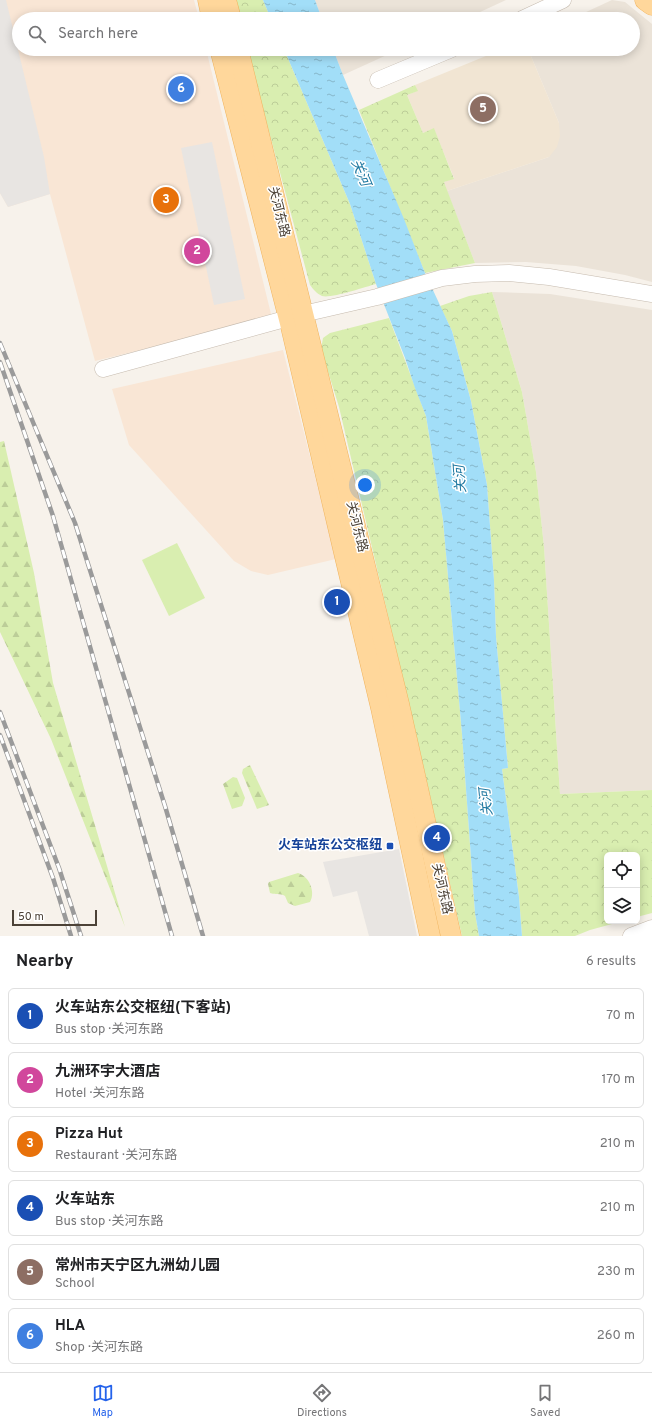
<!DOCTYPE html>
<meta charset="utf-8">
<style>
:root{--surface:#fff;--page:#f6f6f6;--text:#202124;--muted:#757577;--line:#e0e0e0;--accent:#2563eb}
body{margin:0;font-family:Overpass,"Noto Sans SC",sans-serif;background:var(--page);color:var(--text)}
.controls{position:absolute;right:12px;bottom:12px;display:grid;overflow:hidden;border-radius:6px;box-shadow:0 2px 10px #0003}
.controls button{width:36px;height:36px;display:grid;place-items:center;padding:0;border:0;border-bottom:1px solid var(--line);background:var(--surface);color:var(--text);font:20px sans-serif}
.scale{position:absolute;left:12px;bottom:10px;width:85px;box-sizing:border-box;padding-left:4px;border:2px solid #4c4237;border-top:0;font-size:11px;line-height:14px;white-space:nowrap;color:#4c4237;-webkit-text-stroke:3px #fff;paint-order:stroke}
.you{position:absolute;left:365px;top:485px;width:14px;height:14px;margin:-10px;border:3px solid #fff;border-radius:50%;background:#1a73e8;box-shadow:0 0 0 6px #1a73e833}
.badge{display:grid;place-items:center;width:26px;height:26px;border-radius:50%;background:var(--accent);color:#fff;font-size:13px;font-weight:700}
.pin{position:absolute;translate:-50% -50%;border:2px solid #fff;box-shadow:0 1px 4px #0006}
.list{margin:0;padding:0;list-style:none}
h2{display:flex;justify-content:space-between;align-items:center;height:52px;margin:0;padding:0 16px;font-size:17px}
h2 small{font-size:13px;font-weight:400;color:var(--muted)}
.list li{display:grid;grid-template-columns:26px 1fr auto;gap:12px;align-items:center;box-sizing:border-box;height:56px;margin:0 8px 8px;padding:0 8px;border:1px solid var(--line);border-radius:6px}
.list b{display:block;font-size:15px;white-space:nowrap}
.list p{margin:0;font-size:13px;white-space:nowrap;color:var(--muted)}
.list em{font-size:13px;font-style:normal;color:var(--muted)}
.icon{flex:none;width:22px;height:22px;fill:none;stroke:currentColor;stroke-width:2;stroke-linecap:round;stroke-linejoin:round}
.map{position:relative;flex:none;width:652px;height:936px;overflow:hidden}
.search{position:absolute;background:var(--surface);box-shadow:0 2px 10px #0003;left:12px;right:12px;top:12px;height:44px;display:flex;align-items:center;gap:10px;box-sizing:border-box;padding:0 14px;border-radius:22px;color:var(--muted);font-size:15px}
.sheet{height:436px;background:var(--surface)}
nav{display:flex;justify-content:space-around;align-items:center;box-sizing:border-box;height:56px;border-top:1px solid var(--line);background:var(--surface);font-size:11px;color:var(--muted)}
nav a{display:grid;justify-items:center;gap:2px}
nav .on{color:var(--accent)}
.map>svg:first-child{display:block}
.residential{fill:#ebe3d8}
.commercial{fill:#f9e6d5}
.education{fill:#f1e5d3}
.forest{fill:url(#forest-firs)}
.park{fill:url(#park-crowns)}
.pitch{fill:#d9eeb0}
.parking{fill:#e8e5e2}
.water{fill:url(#water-ripples)}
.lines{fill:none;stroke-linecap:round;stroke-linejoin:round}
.minor-casing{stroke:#c6bbaf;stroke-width:17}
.major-casing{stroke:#f0b45f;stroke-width:21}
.minor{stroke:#fff;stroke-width:16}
.major{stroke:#ffd79b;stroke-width:20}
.rail-casing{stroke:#9a9a9a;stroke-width:4.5}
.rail{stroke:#fff;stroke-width:3;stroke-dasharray:9;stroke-linecap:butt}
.transit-dot{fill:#1a4fb4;stroke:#fff;stroke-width:1.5}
.labels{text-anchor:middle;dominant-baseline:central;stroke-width:3;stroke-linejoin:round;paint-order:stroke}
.street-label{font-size:13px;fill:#4c4237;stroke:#fff}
.transit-label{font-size:13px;font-weight:bold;fill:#164399;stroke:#fff;text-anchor:end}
.water-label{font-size:14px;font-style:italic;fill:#2079a1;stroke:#fff}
</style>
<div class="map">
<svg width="652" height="936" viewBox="0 0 652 936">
<defs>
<pattern id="forest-firs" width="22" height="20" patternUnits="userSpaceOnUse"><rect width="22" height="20" fill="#d9eeb0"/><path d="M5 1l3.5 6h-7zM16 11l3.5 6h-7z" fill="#bccd98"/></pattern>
<pattern id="park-crowns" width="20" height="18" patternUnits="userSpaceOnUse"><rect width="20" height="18" fill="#d9eeb0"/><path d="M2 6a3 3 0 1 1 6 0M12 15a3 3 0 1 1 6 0" fill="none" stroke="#bccd98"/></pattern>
<pattern id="water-ripples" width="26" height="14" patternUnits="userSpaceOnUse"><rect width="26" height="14" fill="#a2def8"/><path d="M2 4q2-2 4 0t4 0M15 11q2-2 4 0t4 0" fill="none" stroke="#86b6ca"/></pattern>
</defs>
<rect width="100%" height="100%" fill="#f7f2eb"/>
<!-- residential -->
<g class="residential">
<polygon points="315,0 506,0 465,19 322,19"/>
<polygon points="612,0 625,2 652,24 652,282 625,275 576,266 526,262 475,263 447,191 549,157 559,123 528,49 633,49 633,19 571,19"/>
<polygon points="333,49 400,49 343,75"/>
<polygon points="492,292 550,294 652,310 652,790 560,794 544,547 536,472 522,392"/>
</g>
<!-- commercial -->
<g class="commercial">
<polygon points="0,0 194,0 199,19 19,19 19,49 206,49 272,318 95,361 50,194 8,207 0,193"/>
<polygon points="283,350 336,559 268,575 251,571 234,561 129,445 112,389"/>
</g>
<!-- education -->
<polygon class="education" points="503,49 528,49 559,123 560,136 557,147 549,157 447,191 444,182 454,178 434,129 423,133 407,95 417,91 415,85"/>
<!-- forest -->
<g class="forest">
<polygon points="4,441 34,573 53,683 125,927 51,739 0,632 0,442"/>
<polygon points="250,765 269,805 257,809 242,773 243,769"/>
<polygon points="233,777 237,778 245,798 242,806 232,809 223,784"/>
<path d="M298 873C309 876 316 892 310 902L295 906 288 903 285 896C280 893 275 895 270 893L268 884 269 882Z"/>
</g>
<!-- park -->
<g class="park">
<polygon points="235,0 263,0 271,19 239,19"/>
<path d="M247 49H284L350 204 376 284C365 287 330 299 322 296 317 294 313 289 310 285Z"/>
<polygon points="415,85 418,91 407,95 423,133 434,128 454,179 444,182 475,263 425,273 359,110"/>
<polygon points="492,292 522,392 536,472 544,547 560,794 652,790 652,913 637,917 637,855 607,855 607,921 623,921 590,930 575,936 522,936 519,897 502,769 508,768 496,637 494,580 487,485 471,401 452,331 440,306 469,296"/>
<polygon points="389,318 426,416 443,520 462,734 475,913 479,936 462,936 418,743 339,407 321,349 323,338 330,333"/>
</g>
<!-- pitch -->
<polygon class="pitch" points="177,543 205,598 169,616 142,560"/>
<!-- parking -->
<g class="parking">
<polygon points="0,0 6,0 44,157 50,194 8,207 0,193"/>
<polygon points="212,142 245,299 214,305 181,148"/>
<polygon points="399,849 417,936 369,936 357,891 333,897 323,862"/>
</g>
<!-- water -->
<g class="water">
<polygon points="263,0 315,0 322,19 271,19"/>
<polygon points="284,49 333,49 343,75 404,219 425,273 452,331 471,401 487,485 494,580 496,637 508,768 502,769 519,897 522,936 479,936 475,913 462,734 443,520 426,416 415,388 405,358 376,284 350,204"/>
</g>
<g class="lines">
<defs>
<g id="minor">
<polyline points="522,19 563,0"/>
<polyline points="378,80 452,49"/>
<polyline points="103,369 303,314 377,297 442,278 475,274 509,273 549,277 652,294"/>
<polyline points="631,936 652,928"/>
</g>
<g id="major">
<polyline points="208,0 212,19"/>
<polyline points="226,0 231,19"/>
<polyline points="645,0 652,5"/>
<polyline points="220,49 291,327 346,561 381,708 430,936"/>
<polyline points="238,49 399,704 451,936"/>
</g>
</defs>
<!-- minor casing -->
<use href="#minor" class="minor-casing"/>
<!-- major casing -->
<use href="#major" class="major-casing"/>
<!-- minor -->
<use href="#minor" class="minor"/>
<!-- major -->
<use href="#major" class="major"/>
<defs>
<g id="rail">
<polyline points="0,343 75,523 165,806 203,936"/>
<polyline points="0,362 53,516 172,936"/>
<polyline points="0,712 59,868 81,936"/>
<polyline points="0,735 53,878 71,936"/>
</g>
</defs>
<!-- rail casing -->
<use href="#rail" class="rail-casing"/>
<!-- rail -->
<use href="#rail" class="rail"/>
</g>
<!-- markers -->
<rect class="transit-dot" x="386" y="842" width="8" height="8" rx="2"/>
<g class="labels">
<!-- street labels -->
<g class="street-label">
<text transform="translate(278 212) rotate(76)">关河东路</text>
<text transform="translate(356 527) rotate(76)">关河东路</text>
<text transform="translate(441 889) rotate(77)">关河东路</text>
</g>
<!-- transit labels -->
<g class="transit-label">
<text x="382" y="846">火车站东公交枢纽</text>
</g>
<!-- water labels -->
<g class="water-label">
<text transform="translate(360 173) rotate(67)">关河</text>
<text transform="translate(461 479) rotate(-94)">关河</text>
<text transform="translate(487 802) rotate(-96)">关河</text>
</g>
</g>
</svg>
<div class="controls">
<button><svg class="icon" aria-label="locate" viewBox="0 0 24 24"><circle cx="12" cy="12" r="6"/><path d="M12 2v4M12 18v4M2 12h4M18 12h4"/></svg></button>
<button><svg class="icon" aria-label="layers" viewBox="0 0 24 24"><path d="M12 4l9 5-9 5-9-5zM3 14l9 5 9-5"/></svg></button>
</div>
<div class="scale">50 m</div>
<div class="you"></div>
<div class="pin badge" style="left:337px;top:602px;background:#1a4fb4">1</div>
<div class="pin badge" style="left:197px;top:251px;background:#d1479c">2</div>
<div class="pin badge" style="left:166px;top:200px;background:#e8710a">3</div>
<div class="pin badge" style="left:437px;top:838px;background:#1a4fb4">4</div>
<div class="pin badge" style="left:483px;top:109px;background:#8d6e63">5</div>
<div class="pin badge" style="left:181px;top:89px;background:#3f7fe0">6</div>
<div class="search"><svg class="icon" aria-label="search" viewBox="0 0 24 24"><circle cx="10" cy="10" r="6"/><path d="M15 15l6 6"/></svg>Search here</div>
</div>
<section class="sheet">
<h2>Nearby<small>6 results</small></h2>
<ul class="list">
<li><span class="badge" style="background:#1a4fb4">1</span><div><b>火车站东公交枢纽(下客站)</b><p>Bus stop · 关河东路</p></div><em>70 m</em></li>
<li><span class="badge" style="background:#d1479c">2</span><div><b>九洲环宇大酒店</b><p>Hotel · 关河东路</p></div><em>170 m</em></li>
<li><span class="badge" style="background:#e8710a">3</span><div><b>Pizza Hut</b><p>Restaurant · 关河东路</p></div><em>210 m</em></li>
<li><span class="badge" style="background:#1a4fb4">4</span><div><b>火车站东</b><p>Bus stop · 关河东路</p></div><em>210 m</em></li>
<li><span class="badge" style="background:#8d6e63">5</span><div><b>常州市天宁区九洲幼儿园</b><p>School</p></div><em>230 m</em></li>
<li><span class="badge" style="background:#3f7fe0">6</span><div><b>HLA</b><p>Shop · 关河东路</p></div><em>260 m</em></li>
</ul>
</section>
<nav>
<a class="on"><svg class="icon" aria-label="map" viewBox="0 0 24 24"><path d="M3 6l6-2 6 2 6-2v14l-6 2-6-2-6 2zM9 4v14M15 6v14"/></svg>Map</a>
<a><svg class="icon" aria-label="directions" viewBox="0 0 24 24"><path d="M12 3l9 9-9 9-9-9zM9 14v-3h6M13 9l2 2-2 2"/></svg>Directions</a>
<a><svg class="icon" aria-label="saved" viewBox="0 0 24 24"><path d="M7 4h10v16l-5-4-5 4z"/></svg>Saved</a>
</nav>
